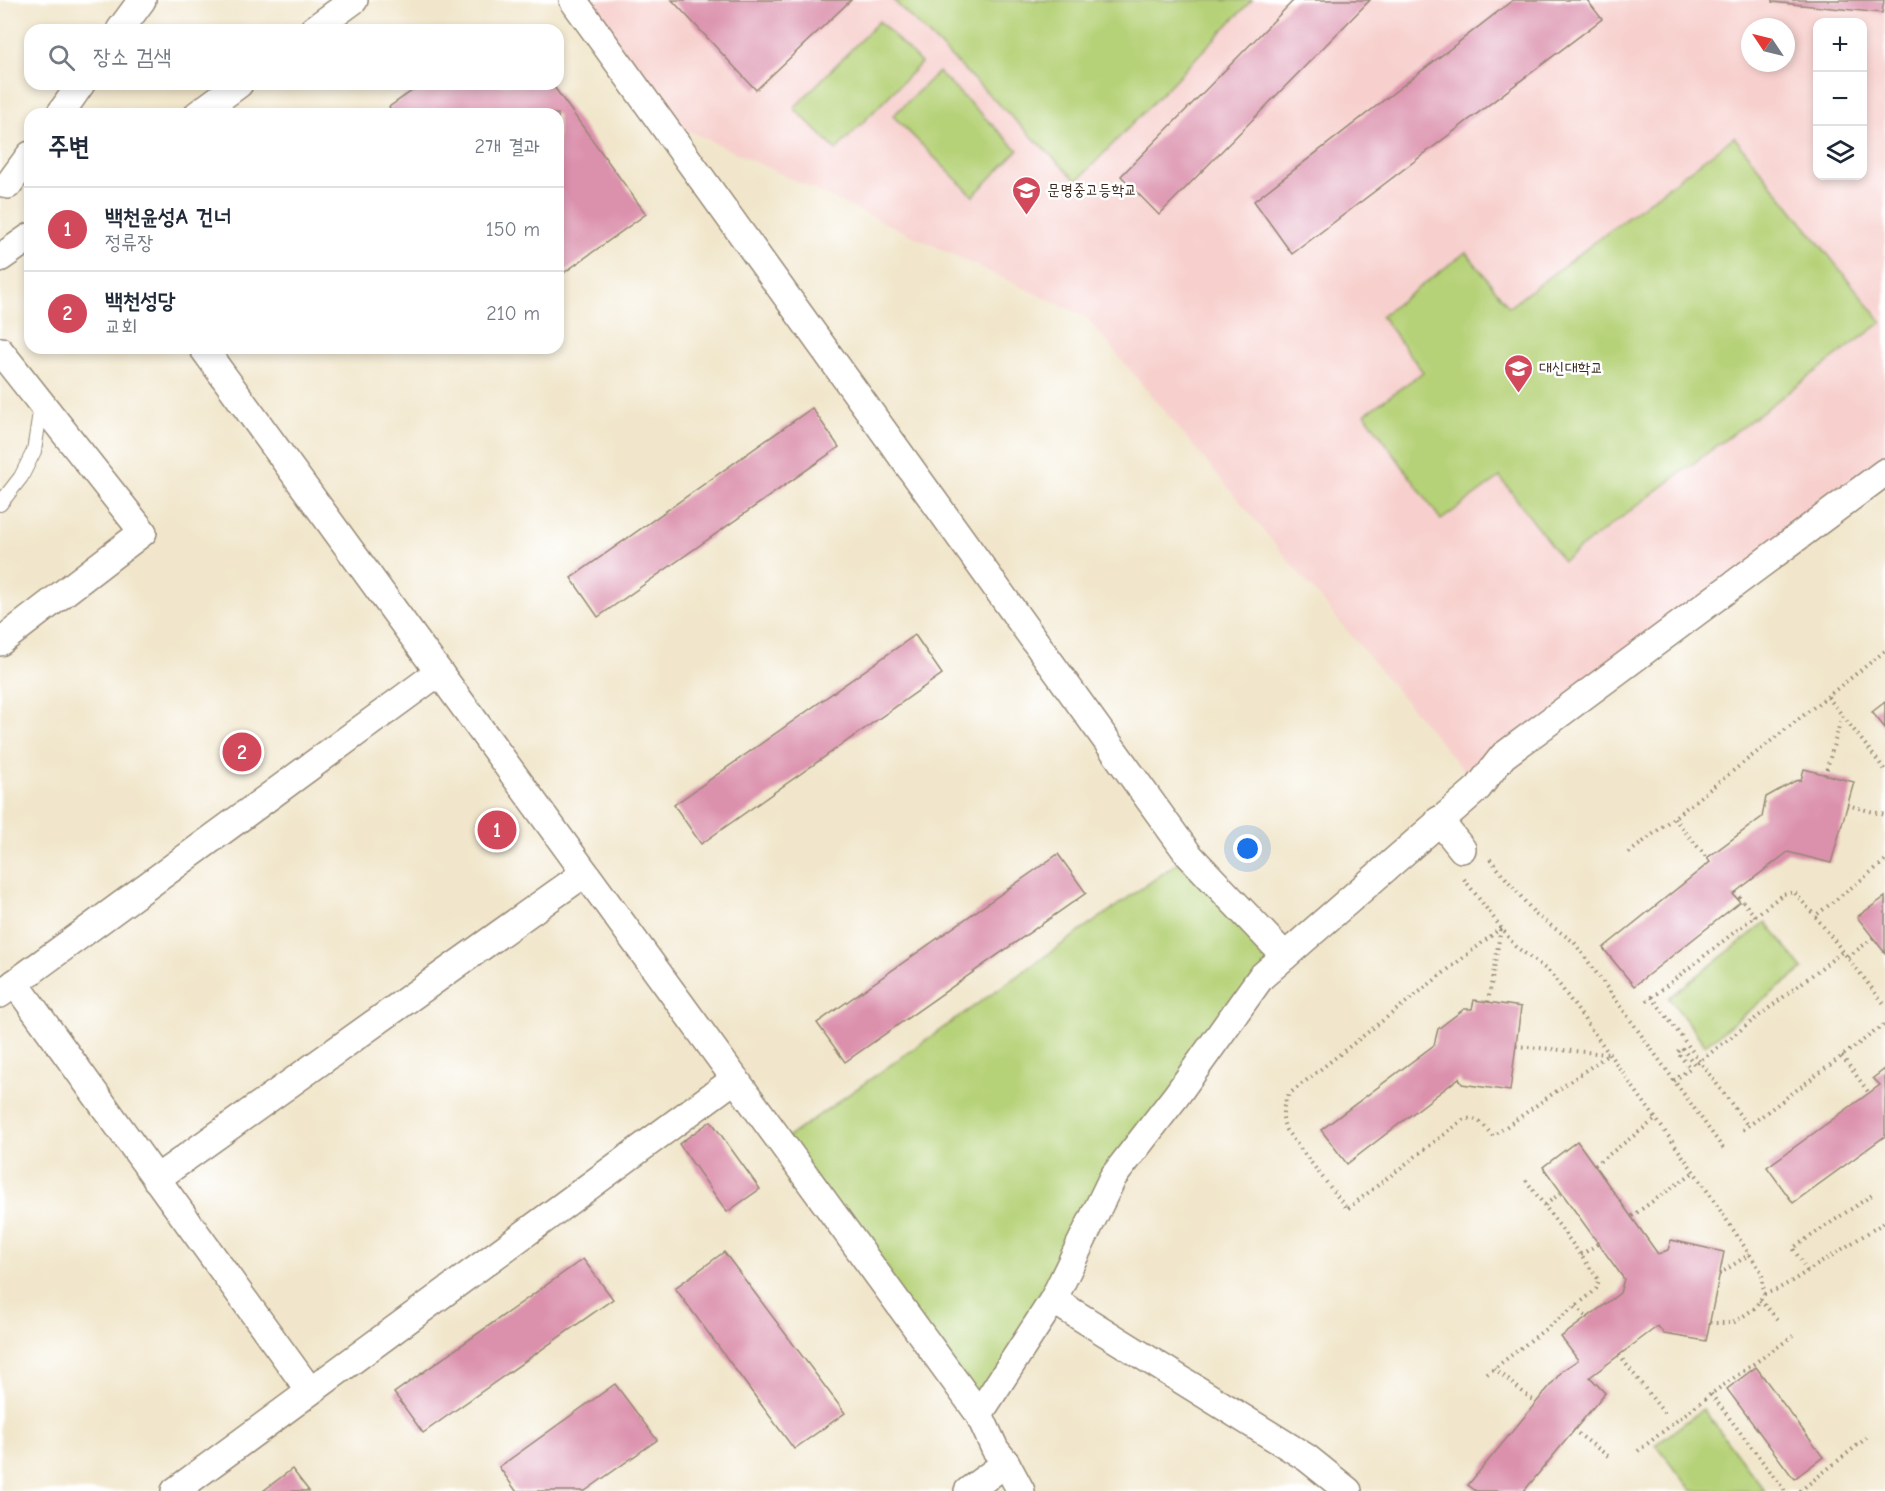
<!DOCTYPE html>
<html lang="ko">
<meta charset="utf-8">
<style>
:root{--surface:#fff;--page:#f6f6f7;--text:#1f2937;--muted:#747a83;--line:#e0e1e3;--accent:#d1495b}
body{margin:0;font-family:"Comic Neue","Poor Story",sans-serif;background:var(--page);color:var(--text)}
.controls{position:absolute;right:18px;top:18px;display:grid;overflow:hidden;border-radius:12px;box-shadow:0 3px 9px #0003}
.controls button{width:54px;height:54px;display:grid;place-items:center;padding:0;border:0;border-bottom:2px solid var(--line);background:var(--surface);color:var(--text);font:30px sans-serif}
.compass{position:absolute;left:1741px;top:18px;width:54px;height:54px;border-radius:50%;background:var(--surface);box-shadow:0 3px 9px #0003;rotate:305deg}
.you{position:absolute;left:1248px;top:849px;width:21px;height:21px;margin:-15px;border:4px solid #fff;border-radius:50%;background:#1a73e8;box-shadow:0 0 0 9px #1a73e833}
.badge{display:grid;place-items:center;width:39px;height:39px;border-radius:50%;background:var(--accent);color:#fff;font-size:20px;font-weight:700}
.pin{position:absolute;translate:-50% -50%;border:3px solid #fff;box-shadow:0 2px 6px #0006}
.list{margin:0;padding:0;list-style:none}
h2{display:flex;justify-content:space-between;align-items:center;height:78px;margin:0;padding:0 24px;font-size:26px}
h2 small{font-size:20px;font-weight:400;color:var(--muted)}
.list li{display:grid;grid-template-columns:39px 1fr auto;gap:18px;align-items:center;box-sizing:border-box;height:84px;padding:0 24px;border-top:2px solid var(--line)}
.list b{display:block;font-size:22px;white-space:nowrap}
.list p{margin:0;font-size:20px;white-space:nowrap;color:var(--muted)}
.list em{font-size:20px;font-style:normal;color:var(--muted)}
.icon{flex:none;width:33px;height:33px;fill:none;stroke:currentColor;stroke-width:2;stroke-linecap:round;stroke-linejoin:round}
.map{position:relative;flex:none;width:1885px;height:1491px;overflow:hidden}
.search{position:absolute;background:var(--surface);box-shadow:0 3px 9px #0003;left:24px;top:24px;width:540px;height:66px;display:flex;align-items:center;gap:15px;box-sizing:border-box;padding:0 21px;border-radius:18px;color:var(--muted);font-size:22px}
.panel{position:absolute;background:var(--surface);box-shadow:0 3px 9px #0003;left:24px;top:108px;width:540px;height:246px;border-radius:18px}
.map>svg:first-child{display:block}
.built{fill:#f7d0cd;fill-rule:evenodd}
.green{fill:#b6d278;stroke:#787e4b;stroke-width:1.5}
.building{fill:#db90ac}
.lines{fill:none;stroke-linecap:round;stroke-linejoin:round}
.service-casing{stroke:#968874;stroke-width:16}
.minor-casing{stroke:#968874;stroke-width:30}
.path{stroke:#968874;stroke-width:4;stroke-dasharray:1.5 4.5;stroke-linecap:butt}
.service{stroke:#fff;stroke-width:14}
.minor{stroke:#fff;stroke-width:27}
.labels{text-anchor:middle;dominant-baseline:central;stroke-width:5;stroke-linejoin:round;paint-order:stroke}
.poi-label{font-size:16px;fill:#3b2a1e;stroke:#fff;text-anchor:start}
</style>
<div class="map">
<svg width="1885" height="1491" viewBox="0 0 1885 1491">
<rect width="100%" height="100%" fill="#fff"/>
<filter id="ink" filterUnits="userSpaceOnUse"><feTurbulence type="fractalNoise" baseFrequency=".0167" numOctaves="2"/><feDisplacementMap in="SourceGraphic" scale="12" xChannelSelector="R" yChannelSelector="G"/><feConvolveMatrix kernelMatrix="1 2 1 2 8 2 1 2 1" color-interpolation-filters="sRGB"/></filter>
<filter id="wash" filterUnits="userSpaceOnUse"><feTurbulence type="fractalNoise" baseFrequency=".008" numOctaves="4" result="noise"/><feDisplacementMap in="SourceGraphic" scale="24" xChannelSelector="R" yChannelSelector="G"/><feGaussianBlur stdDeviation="1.35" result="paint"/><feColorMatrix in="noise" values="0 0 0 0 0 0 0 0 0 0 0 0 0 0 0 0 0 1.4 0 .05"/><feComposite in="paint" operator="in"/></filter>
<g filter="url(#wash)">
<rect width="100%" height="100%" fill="#f1e6cb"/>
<!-- built -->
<path class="built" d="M573 0H1885V472L1478 788 1086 317 657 116ZM1818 22H1862V176H1818ZM1750 27H1786V63H1750Z"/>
<!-- green -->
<g class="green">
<polygon points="893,0 1252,0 1077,181"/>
<polygon points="879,21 921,63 836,150 794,108"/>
<polygon points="938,72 1018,150 973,196 893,116"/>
<polygon points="1734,137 1882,322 1563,561 1500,477 1441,520 1365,414 1423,372 1381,316 1466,252 1509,307"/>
<polygon points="1189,855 1285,956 1113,1177 979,1414 781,1142"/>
<polygon points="1766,922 1803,969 1705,1045 1669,998"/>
<polygon points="1703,1409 1765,1491 1692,1491 1656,1445"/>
</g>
<g id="blocks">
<!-- building -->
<g class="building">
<polygon points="672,0 851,0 756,90"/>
<polygon points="1294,0 1370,0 1159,215 1121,176"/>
<polygon points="1513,0 1587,0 1602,19 1292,254 1254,201"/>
<polygon points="1772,0 1884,0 1882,13 1772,2"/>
<polygon points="422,84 552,84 646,214 558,277 558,114 394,114 389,107"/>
<polygon points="812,408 839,447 598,617 571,578"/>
<polygon points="915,635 942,674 701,844 674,805"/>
<polygon points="1885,702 1885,728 1872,712"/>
<polygon points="1804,769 1854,782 1831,863 1788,852 1733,894 1740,902 1634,986 1603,948 1710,862 1707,858 1762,817 1766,797 1795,781 1801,780"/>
<polygon points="1058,854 1086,893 845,1062 817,1023"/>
<polygon points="1885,897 1885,953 1857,917"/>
<polygon points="1474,1000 1521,1007 1510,1091 1462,1084 1459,1078 1347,1164 1321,1130 1434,1045 1438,1029 1464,1009 1472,1009"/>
<polygon points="1885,1069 1885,1136 1793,1203 1767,1167 1880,1085 1873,1078"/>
<polygon points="711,1121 760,1189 727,1212 679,1144"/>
<polygon points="1577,1141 1658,1254 1668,1250 1671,1240 1724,1252 1706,1341 1664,1334 1658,1326 1590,1377 1605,1393 1524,1491 1476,1491 1468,1485 1563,1370 1578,1360 1561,1337 1620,1293 1624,1279 1543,1167"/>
<polygon points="724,1252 845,1413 794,1449 675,1288"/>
<polygon points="583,1259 613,1299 423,1433 394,1393"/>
<polygon points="1756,1367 1823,1457 1794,1479 1727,1389"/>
<polygon points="615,1384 657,1440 585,1491 516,1491 499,1467"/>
<polygon points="292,1469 309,1491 263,1491"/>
</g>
</g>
</g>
<g filter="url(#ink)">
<use href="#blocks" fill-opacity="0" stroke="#968874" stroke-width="1.5"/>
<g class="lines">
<defs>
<polyline id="service" points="0,504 21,477 34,451 41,406"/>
<g id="minor">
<polyline points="573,0 1189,855 1285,956"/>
<polyline points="120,30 142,0"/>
<polyline points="313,30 354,0"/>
<polyline points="60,114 81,84"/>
<polyline points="198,114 239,84"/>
<polyline points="8,185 30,155"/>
<polyline points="0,258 30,237"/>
<polyline points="203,348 979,1414 995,1449 1006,1463 1021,1491"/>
<polyline points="0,351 143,532 0,642"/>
<polyline points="1439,820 1462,849"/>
<polyline points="15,983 310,1391"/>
<polyline points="0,994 439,672"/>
<polyline points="156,1179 585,873"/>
<polyline points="1053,1300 1307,1458 1348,1491"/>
<polyline points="979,1414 1053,1300 1113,1177 1176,1096 1261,977 1478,788 1503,756 1885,472"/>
<polyline points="175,1491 735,1079"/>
<polyline points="968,1491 1006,1463"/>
</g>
</defs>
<!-- service casing -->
<use href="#service" class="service-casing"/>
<!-- minor casing -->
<use href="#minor" class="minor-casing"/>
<!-- path -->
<g class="path">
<polyline points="1828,697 1885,770"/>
<polyline points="1825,775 1842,716"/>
<polyline points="1847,805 1885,815"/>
<polyline points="1674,818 1707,858"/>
<polyline points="1629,853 1885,651"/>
<polyline points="1490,859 1536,915 1574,942 1725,1151"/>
<polyline points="1885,861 1815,916 1885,1005"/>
<polyline points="1464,879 1515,946 1551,973 1702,1183 1762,1273 1764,1294 1755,1308 1733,1323 1709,1323"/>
<polyline points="1735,892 1755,916"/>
<path d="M1501 928 1289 1094C1282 1106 1281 1117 1286 1130L1347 1209 1463 1120C1478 1115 1484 1126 1493 1136L1609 1054"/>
<polyline points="1848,957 1873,938"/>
<polyline points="1652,997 1748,1126"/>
<polyline points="1647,1001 1783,894 1794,892 1815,916"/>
<polyline points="1488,1002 1501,929"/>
<polyline points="1516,1046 1608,1054"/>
<polyline points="1842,1056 1869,1093"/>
<polyline points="1674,1081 1690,1068 1677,1052 1682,1048 1695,1065 1842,952"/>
<polyline points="1743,1130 1885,1024"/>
<polyline points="1595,1165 1656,1119"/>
<polyline points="1545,1205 1562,1192"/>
<polyline points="1632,1216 1694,1172"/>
<polyline points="1581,1255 1599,1243"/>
<polyline points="1807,1271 1793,1248 1872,1195"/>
<polyline points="1719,1274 1750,1254"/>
<polyline points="1764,1294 1776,1290 1792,1281 1885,1222"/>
<polyline points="1760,1300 1779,1321"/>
<polyline points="1576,1306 1587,1318"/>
<polyline points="1619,1355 1664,1413"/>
<polyline points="1494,1368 1535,1402"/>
<polyline points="1487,1374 1591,1294 1596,1289 1599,1280 1525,1179"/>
<polyline points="1711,1394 1785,1491"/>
<polyline points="1573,1430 1608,1456"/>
<polyline points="1638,1451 1711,1394 1793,1336"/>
<polyline points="1800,1491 1869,1436"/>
</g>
<!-- service -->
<use href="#service" class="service"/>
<!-- minor -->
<use href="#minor" class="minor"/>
</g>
</g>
<!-- icons -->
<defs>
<symbol id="school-pin" viewBox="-11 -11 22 30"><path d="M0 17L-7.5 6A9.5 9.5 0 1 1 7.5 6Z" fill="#d1495b" stroke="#fff"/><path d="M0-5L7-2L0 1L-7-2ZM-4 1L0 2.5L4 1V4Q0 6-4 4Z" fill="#fff"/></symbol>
<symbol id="university-pin" viewBox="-11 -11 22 30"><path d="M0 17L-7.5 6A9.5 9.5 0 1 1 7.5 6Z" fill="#d1495b" stroke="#fff"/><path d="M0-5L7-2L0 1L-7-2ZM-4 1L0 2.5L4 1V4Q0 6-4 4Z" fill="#fff"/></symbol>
</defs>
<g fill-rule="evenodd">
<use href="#school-pin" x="1010" y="174" width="33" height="45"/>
<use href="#university-pin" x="1502" y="352" width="33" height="45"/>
</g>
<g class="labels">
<!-- poi labels -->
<g class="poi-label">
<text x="1047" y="190">문명중고등학교</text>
<text x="1539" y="368">대신대학교</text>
</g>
</g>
</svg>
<div class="controls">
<button>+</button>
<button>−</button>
<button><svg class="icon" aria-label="layers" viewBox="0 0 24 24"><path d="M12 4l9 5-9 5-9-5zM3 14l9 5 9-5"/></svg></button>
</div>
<svg class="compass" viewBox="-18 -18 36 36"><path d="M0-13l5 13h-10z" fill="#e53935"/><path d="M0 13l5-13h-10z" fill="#747a83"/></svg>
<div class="you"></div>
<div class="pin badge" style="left:497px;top:830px">1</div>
<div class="pin badge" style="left:242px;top:752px">2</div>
<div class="search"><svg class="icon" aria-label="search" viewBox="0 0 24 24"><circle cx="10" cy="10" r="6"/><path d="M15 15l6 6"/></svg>장소 검색</div>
<section class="panel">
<h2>주변<small>2개 결과</small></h2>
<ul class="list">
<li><span class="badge">1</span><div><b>백천윤성A 건너</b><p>정류장</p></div><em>150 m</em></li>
<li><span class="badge">2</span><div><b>백천성당</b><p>교회</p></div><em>210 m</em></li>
</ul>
</section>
</div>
